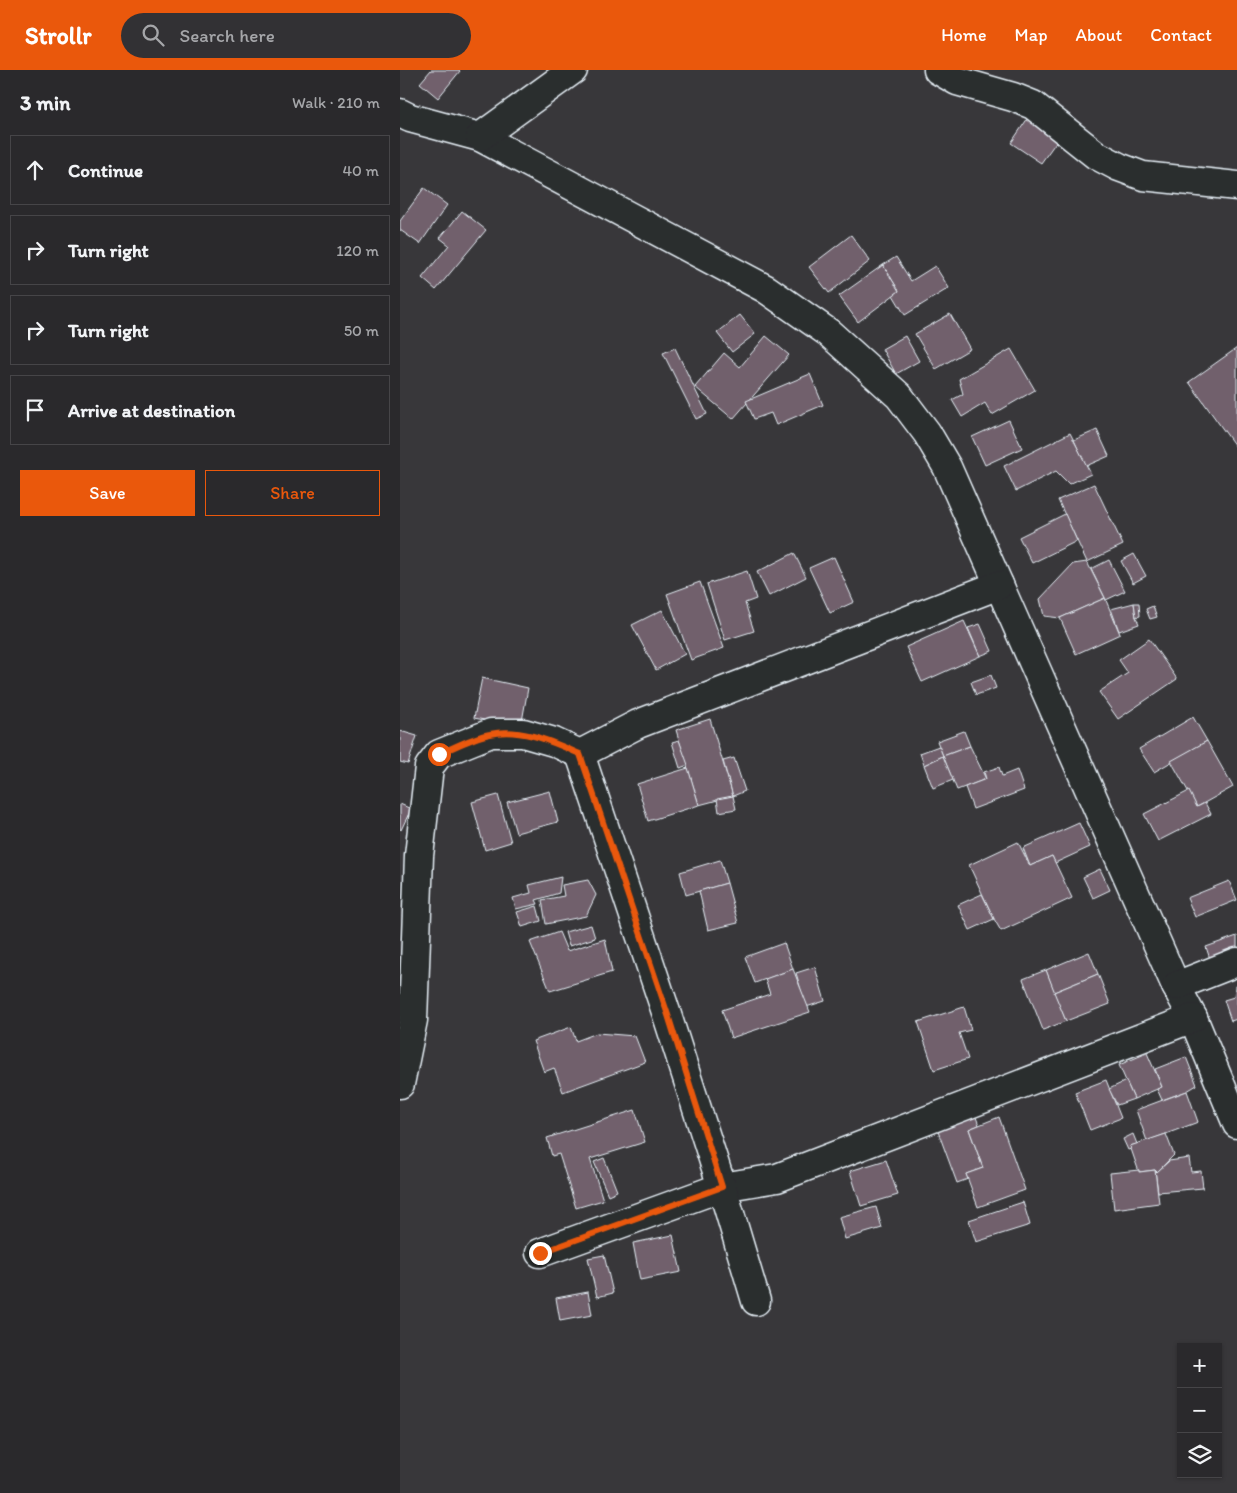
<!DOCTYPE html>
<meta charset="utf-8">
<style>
:root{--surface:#2a292c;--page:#323134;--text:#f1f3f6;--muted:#a5a6a9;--line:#464548;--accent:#ea580c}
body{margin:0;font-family:Itim,sans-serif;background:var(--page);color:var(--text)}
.controls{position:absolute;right:15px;bottom:15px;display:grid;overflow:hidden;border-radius:0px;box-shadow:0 1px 4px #0004}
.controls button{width:45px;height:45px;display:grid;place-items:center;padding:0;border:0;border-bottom:1px solid var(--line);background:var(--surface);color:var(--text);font:25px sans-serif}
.stop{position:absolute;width:15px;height:15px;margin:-11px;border:4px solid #ea580c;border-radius:50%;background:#fff}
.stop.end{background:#ea580c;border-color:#fff;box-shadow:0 1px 5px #0008}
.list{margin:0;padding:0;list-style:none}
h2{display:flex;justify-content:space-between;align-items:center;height:65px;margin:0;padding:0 20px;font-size:21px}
h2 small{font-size:16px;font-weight:400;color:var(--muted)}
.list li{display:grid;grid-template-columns:32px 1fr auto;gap:15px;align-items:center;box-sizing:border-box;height:70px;margin:0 10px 10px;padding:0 10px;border:1px solid var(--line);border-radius:0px}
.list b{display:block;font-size:19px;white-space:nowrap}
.list em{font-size:16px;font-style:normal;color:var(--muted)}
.actions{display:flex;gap:10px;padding:15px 20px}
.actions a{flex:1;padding:11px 0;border:1px solid var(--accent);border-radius:0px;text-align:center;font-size:18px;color:var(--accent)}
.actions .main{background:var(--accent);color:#fff}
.icon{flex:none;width:28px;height:28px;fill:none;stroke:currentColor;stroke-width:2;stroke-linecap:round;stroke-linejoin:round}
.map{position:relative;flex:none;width:837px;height:1423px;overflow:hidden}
header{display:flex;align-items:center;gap:30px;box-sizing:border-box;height:70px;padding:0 25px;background:var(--accent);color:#fff}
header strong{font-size:24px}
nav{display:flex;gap:28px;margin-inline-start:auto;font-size:18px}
.search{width:350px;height:45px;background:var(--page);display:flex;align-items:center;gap:12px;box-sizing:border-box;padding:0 18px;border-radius:28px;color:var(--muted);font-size:19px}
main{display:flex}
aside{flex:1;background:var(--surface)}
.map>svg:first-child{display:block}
.building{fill:#71606c;stroke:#e8f1f8}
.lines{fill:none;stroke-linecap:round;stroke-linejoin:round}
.minor-casing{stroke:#e8f1f8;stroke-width:31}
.minor{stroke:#2a2d2e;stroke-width:28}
.route{stroke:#ea580c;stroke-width:6}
</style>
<header>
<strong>Strollr</strong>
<div class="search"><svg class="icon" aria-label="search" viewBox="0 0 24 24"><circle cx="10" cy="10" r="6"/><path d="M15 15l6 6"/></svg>Search here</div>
<nav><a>Home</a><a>Map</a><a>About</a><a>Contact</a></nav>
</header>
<main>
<aside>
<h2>3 min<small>Walk · 210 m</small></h2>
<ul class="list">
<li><svg class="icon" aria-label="ahead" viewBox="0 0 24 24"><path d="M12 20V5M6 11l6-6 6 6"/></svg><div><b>Continue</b></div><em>40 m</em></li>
<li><svg class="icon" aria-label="right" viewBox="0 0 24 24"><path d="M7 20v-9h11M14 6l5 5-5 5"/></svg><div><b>Turn right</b></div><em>120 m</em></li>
<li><svg class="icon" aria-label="right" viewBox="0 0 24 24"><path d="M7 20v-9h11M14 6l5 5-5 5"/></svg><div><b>Turn right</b></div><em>50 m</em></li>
<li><svg class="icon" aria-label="arrive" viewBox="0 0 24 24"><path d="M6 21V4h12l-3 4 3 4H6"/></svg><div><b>Arrive at destination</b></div></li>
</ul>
<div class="actions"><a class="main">Save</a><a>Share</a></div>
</aside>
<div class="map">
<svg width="837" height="1423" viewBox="0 0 837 1423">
<rect width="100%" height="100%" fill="#38373a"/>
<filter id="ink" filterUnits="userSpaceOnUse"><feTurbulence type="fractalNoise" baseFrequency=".02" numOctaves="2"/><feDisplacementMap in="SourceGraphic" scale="10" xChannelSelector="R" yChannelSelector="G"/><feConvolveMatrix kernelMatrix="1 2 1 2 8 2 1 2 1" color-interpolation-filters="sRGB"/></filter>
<g filter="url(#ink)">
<!-- building -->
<g class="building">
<polygon points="31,0 59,0 60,1 38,28 20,13"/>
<polygon points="630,45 661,65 641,93 611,73"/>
<polygon points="24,118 47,135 20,174 0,160 0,151"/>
<polygon points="62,141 86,160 36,220 22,208 49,175 40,168"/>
<polygon points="451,165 470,191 429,223 409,197"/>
<polygon points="496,187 511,211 535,196 549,218 505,245 493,225 499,221 483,195"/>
<polygon points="483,195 499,221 458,252 439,226"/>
<polygon points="550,244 570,279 536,299 515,264"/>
<polygon points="340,245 355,264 332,282 317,263"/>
<polygon points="366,266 389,285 333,349 295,317 324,283 340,297"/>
<polygon points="505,266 519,291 496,304 482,279"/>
<polygon points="275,278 307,344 296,349 263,283"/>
<polygon points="837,278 837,375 835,376 789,312"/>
<polygon points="611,279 635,320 592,345 585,333 562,347 552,330 563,324 559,309"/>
<polygon points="410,304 423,335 376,355 371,343 354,349 346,331"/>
<polygon points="609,350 622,378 585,395 572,367"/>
<polygon points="697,360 709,386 686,396 674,370"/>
<polygon points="670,363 691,404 669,414 656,401 616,421 604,396"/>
<polygon points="694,414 723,475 687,492 658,430"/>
<polygon points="665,444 677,471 632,493 619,467"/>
<polygon points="394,483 406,507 369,526 357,502"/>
<polygon points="734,484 746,506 733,513 721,491"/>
<polygon points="434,487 454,532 430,543 409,498"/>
<polygon points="709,490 725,521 706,530 691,499"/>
<polygon points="687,492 705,528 660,548 644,546 640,529 673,494"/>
<polygon points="347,501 356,529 345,533 354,561 325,570 307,514"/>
<polygon points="300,512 324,578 291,590 267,524"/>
<polygon points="705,528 720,564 676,584 660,548"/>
<polygon points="734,533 736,547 739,554 719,561 711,539"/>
<polygon points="734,533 739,533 740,546 736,547"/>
<polygon points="753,536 757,547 750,549 746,539"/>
<polygon points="262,540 285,584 256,600 232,555"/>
<polygon points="564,551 580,586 522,612 506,577"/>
<polygon points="580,554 592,581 580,586 568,558"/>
<polygon points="749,569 777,609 718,649 699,622 728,603 719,590"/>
<polygon points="591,605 596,618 576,625 571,612"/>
<polygon points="82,608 128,618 121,657 74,648"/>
<polygon points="793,647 807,671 754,702 739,679"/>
<polygon points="310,649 333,726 299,735 276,660"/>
<polygon points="0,661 17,666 8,694 0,692"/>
<polygon points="564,661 570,676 543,686 537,671"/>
<polygon points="279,670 288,695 280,698 272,672"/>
<polygon points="807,671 833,717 797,737 771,691"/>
<polygon points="539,676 543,686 524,695 520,683"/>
<polygon points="570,676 586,709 557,720 543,686"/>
<polygon points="543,686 553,710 533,718 524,695"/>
<polygon points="334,688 345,721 333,726 323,691"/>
<polygon points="599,697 602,706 617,700 624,720 573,739 565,717 586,709 584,702"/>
<polygon points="288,698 299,735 248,751 237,714"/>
<polygon points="150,721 158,752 116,763 107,732"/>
<polygon points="789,721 797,737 805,733 811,744 758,771 744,744"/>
<polygon points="98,725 111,772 85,780 72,732"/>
<polygon points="333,726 336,739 319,742 317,729"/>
<polygon points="0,734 11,739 1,760 0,759"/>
<polygon points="679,753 690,777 655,793 652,786 630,796 623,778"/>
<polygon points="618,772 630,796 652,786 672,828 601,861 594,849 569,795"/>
<polygon points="320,790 327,813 286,825 280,802"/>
<polygon points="700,799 710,820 693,828 683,807"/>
<polygon points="161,807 159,823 136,830 138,834 116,839 113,828 131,823 129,815"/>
<polygon points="188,810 196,825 186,846 146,854 142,830 164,826 162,815"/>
<polygon points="829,811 837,830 795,847 787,828"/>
<polygon points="327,813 338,853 308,860 299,821"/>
<polygon points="582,824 594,849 570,860 558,835"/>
<polygon points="137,836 141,851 122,857 117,842"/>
<polygon points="191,855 195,868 169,876 165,862"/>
<polygon points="159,862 167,881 205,869 212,902 150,921 130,872"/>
<polygon points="837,866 837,883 811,892 806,877"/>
<polygon points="384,873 393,899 355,913 345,887"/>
<polygon points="689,882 698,904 654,922 646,900"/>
<polygon points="415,897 425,931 406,937 396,903"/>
<polygon points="393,899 410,942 331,968 322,940 370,924 365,909"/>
<polygon points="646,900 666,951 643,960 623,909"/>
<polygon points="698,904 710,934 666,951 654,922"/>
<polygon points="837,915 837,949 831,951 824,930 834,927 835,916"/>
<polygon points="564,937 571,960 559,963 568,989 534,1000 518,952"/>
<polygon points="171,957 176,971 197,963 235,966 245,992 163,1022 154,998 144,1002 133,971"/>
<polygon points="747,983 762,1017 734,1029 719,995"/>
<polygon points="786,987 797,1015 787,1021 762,1030 757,1019 762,1017 755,999"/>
<polygon points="706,1010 721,1048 690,1060 675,1022"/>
<polygon points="726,1011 734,1029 717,1035 709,1019"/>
<polygon points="787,1021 798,1052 747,1071 736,1040"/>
<polygon points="235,1040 245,1072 190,1089 203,1130 176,1138 159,1084 152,1086 147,1068"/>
<polygon points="574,1042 579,1055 569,1059 583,1098 566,1104 568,1109 557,1113 536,1056"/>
<polygon points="599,1047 625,1120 578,1137 566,1104 583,1098 569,1059"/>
<polygon points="733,1064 737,1074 730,1076 731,1079 728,1080 723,1069"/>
<polygon points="766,1064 774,1085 757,1102 755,1100 739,1102 730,1076"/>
<polygon points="204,1088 217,1121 208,1125 194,1092"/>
<polygon points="789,1088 791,1102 801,1101 803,1118 758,1122 755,1100 757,1102 769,1091"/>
<polygon points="486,1090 498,1125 461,1136 450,1101"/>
<polygon points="739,1100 739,1102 755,1100 759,1133 714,1139 710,1103"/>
<polygon points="623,1132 630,1155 576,1172 569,1150"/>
<polygon points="476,1137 482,1158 445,1169 439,1147"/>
<polygon points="273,1165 281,1202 240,1210 233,1173"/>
<polygon points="204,1185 213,1223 197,1227 188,1188"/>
<polygon points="188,1222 192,1245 160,1251 156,1228"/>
</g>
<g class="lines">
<defs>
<g id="minor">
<polyline points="538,0 557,11 613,27 633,35 696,85 719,97 743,106 837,116"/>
<polyline points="0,43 10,48 80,67 366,219 429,263 499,326 527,363 547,397 776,916 793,948 837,1054"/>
<polyline points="80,67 173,0"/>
<polyline points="180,684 267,945 322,1117 377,1108 793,948"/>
<polyline points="776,916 837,892"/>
<polyline points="0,1014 13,950 19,786 29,697 39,684 91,663 123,663 154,672 180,684 238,654 599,515"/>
<polyline points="140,1183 322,1117 356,1231"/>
</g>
</defs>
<!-- minor casing -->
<use href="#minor" class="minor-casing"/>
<!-- minor -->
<use href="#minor" class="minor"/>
</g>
</g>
<g class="lines" filter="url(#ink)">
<!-- route -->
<path class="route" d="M39 684C55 677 73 667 90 664 121 657 152 672 180 684L268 945 322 1117 140 1183"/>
</g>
</svg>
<div class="controls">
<button>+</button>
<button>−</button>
<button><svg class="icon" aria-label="layers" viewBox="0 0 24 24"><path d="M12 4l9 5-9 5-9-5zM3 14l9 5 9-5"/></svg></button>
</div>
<div class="stop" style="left:39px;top:684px"></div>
<div class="stop end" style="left:140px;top:1183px"></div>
</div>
</main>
